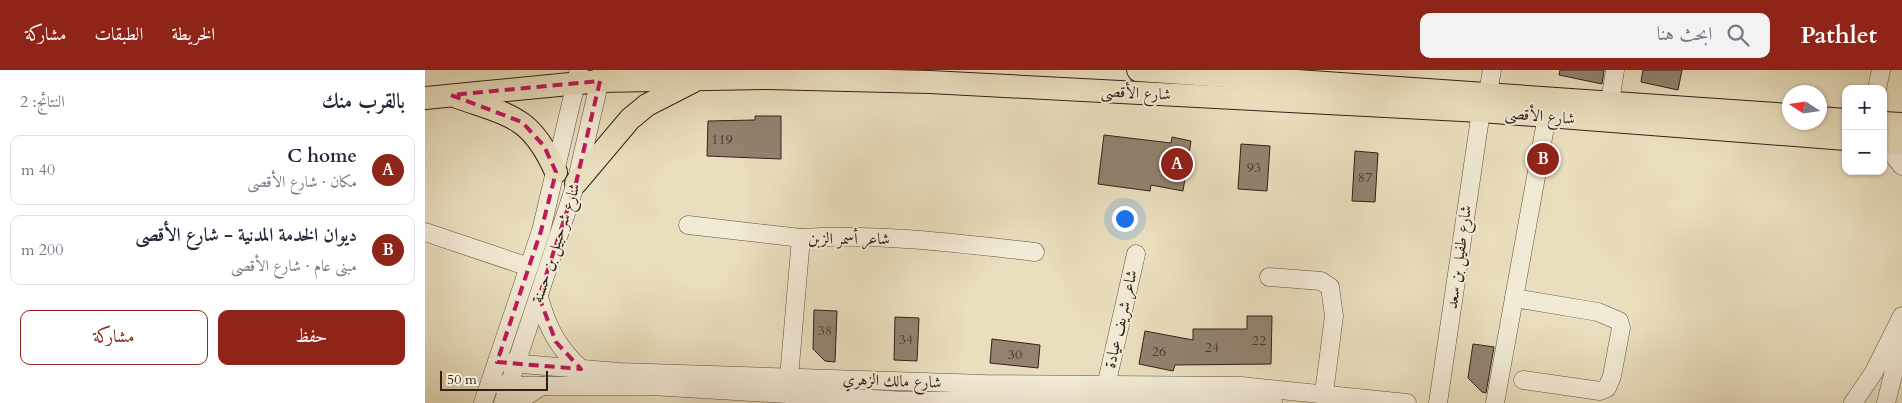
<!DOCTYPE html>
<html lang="ar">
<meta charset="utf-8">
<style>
:root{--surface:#fff;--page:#f2f2f3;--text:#1f2937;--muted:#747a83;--line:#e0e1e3;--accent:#8f2418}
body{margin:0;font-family:Cardo,Amiri,serif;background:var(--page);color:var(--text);direction:rtl}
.controls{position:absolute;right:15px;top:15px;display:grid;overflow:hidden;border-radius:10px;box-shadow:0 1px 4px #0004}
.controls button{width:45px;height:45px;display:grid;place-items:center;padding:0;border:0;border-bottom:1px solid var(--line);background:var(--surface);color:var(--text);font:25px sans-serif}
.compass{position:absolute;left:1357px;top:15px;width:45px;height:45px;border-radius:50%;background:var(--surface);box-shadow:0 1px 4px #0004;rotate:282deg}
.scale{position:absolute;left:15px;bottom:12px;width:108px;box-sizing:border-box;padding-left:5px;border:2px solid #32211a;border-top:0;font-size:14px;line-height:18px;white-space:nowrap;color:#32211a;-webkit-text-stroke:4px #f1ead4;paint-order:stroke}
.you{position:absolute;left:699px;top:148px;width:18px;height:18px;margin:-12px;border:4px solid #fff;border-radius:50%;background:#1a73e8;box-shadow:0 0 0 8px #1a73e833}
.badge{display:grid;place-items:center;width:32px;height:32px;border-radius:50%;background:var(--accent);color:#fff;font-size:16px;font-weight:700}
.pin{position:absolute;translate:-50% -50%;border:2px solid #fff;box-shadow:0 1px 5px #0006}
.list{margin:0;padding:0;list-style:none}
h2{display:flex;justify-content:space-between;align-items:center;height:65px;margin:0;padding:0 20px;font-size:21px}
h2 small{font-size:16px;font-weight:400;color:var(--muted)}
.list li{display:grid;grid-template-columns:32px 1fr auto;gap:15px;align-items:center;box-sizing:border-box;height:70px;margin:0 10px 10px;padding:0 10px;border:1px solid var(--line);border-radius:10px}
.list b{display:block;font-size:19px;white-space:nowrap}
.list p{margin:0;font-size:16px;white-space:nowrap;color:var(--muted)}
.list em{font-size:16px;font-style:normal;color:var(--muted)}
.actions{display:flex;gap:10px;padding:15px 20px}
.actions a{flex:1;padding:11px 0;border:1px solid var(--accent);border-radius:10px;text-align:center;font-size:18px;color:var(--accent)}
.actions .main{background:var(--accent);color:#fff}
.icon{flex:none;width:28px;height:28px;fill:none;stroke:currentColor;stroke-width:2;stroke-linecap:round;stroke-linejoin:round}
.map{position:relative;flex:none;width:1477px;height:333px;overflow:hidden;direction:ltr}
header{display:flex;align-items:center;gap:30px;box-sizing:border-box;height:70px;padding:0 25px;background:var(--accent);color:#fff}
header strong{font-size:24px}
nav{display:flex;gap:28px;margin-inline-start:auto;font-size:18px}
.search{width:350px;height:45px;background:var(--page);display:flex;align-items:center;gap:12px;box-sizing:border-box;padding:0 18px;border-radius:10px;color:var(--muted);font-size:19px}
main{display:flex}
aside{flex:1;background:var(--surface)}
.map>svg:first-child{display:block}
.building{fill:#91836f;stroke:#32211a}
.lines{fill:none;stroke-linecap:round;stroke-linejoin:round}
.minor-casing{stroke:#605043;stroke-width:19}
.major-casing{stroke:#32211a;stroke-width:24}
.minor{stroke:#f1ead4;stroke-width:18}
.major{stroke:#e9debd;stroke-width:22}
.marked{fill:none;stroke:#c2185b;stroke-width:4;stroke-dasharray:10 6;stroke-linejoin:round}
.labels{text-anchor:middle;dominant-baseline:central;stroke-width:4;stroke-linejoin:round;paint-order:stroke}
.number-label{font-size:14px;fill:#4a3a2f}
.street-label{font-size:16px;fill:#32211a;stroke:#f1ead4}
</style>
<header>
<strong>Pathlet</strong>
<div class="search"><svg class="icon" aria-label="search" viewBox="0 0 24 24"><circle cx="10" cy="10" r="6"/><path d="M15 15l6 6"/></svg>ابحث هنا</div>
<nav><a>الخريطة</a><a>الطبقات</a><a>مشاركة</a></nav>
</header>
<main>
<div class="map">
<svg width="1477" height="333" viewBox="0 0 1477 333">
<rect width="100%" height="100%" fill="#e9debd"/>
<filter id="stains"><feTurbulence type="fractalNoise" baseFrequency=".004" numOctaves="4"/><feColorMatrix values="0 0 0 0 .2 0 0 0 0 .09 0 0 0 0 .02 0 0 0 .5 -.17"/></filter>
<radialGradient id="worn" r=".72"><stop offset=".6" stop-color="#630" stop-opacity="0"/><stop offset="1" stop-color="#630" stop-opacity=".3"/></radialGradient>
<!-- building -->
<g class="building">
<polygon points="1135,0 1179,0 1177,14 1134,5"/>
<polygon points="1218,0 1257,0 1253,20 1216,12"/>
<polygon points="330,46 356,46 356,89 282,86 283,51 330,50"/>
<polygon points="679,65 746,73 747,67 766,71 758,121 726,115 725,121 673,114"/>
<polygon points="816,74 845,76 842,121 813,119"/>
<polygon points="930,81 953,83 950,132 927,131"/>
<polygon points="389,240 412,241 410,292 400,291 388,279"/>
<polygon points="822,246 847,246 846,294 750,295 748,301 714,294 720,261 768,270 768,259 822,259"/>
<polygon points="470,247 494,248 492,291 469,290"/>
<polygon points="567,269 615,275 613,298 565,293"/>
<polygon points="1048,274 1069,277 1061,323 1057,322 1043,308"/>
</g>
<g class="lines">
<defs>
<g id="minor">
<polyline points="1452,19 1456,0"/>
<polyline points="1063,23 1067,0"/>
<polyline points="1185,32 1190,0"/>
<polyline points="1458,72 1477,96"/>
<polyline points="263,155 376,168"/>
<polyline points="0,162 104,197"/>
<polyline points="844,207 896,211 905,217 909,246 899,323"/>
<path d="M114 227C122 257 133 278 156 299"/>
<polyline points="1089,228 1173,242 1194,251 1196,258 1187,306 1182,318 1175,321 1098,310"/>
<polyline points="72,292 194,302 560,314 816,316 982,333"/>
<polyline points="65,313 93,316 226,316 481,331 803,330 848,333"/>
<path d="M363 319 376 168C454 163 532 173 610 182"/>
<polyline points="679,325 711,184"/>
<polyline points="58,333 116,161 154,0"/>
<polyline points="78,333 151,113 177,1"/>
<polyline points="90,333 117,316"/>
<polyline points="1013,333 1056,41"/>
<polyline points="1070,333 1122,46"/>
<polyline points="1428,333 1449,302 1477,246"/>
<polyline points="1461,333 1468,305 1475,261"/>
</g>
<g id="major">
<polyline points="713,0 1364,45"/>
<path d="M32 27C86 46 106 46 131 102"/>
<polyline points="0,28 175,11 341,8 505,12 1056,41 1421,69"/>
<polyline points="1394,48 1421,50"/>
<polyline points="1458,53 1477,54"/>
<polyline points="1458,72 1477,74"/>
<polyline points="151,113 205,49 222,35 267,12"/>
</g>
</defs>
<!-- minor casing -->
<use href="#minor" class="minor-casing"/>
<!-- major casing -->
<use href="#major" class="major-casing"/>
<!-- minor -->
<use href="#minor" class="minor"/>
<!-- major -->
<use href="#major" class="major"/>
</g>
<!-- marked area -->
<path class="marked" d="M175 11 151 113 114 227 131 272 156 299 72 292 116 161 131 102 119 76 97 52 26 25Z"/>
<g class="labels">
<!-- number labels -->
<g class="number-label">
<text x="297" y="69">119</text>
<text x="829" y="97">93</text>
<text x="940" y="107">87</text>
<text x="400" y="260">38</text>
<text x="481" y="269">34</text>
<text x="834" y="270">22</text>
<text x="787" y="277">24</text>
<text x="734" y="281">26</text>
<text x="590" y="284">30</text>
</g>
<!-- street labels -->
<g class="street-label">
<text transform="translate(711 23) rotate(3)">شارع الأقصى</text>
<text transform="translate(1115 46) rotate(5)">شارع الأقصى</text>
<text x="424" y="169">شاعر أسمر الزبن</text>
<text transform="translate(131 173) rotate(-72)">شارع شرحبيل بن حسنة</text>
<text transform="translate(1034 187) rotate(-82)">شارع طفيل بن سعد</text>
<text transform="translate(696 249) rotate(-77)">شاعر شريف عيادة</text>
<text transform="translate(467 311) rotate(2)">شارع مالك الزهري</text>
</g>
</g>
<rect width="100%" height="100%" filter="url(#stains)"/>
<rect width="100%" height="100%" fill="url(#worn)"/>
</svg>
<div class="controls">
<button>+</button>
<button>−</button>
</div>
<svg class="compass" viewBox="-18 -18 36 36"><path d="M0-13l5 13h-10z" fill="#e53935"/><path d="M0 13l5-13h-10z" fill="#747a83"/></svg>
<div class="scale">50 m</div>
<div class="you"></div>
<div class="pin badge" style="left:752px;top:94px">A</div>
<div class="pin badge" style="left:1118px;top:89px">B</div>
</div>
<aside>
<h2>بالقرب منك<small>النتائج: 2</small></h2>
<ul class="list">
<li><span class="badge">A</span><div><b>C home</b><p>مكان · شارع الأقصى</p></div><em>40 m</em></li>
<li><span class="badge">B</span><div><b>ديوان الخدمة المدنية - شارع الأقصى</b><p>مبنى عام · شارع الأقصى</p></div><em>200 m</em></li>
</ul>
<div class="actions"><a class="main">حفظ</a><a>مشاركة</a></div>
</aside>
</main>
